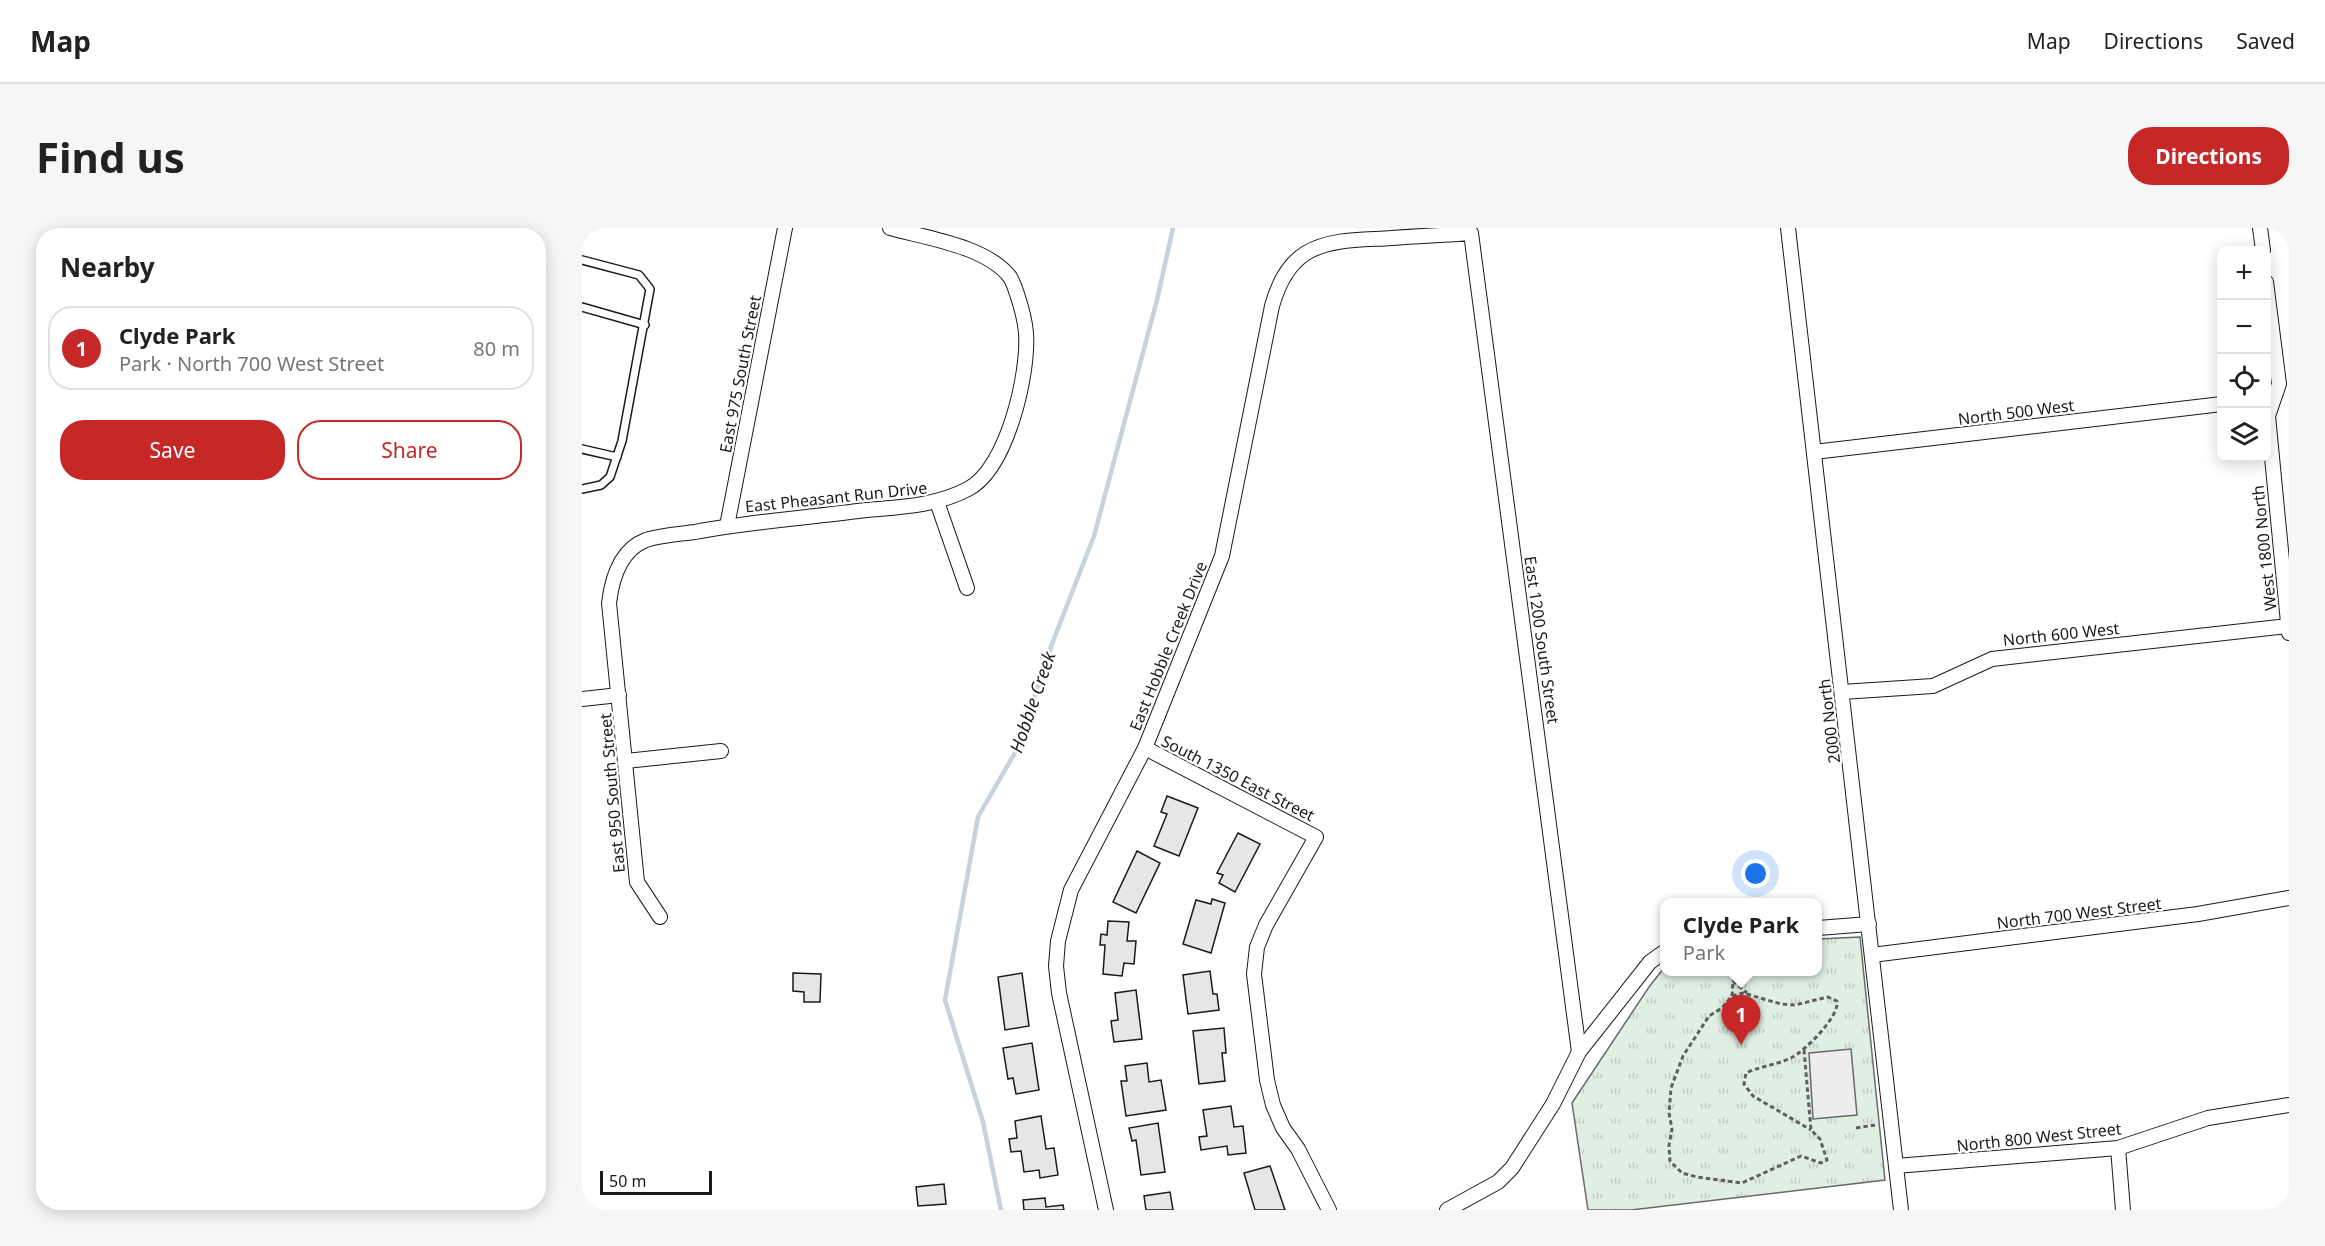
<!DOCTYPE html>
<meta charset="utf-8">
<style>
:root{--surface:#fff;--page:#f6f6f6;--text:#222;--muted:#767676;--line:#e0e0e0;--accent:#c62828}
body{margin:0;font-family:"Noto Sans",sans-serif;background:var(--page);color:var(--text)}
.controls{position:absolute;right:18px;top:18px;display:grid;overflow:hidden;border-radius:12px;box-shadow:0 3px 15px #0003}
.controls button{width:54px;height:54px;display:grid;place-items:center;padding:0;border:0;border-bottom:2px solid var(--line);background:var(--surface);color:var(--text);font:30px sans-serif}
.scale{position:absolute;left:18px;bottom:15px;width:112px;box-sizing:border-box;padding-left:6px;border:3px solid #1a1a1a;border-top:0;font-size:16px;line-height:21px;white-space:nowrap;color:#1a1a1a;-webkit-text-stroke:4px #fff;paint-order:stroke}
.you{position:absolute;left:1174px;top:646px;width:21px;height:21px;margin:-15px;border:4px solid #fff;border-radius:50%;background:#1a73e8;box-shadow:0 0 0 9px #1a73e833}
.badge{display:grid;place-items:center;width:39px;height:39px;border-radius:50%;background:var(--accent);color:#fff;font-size:20px;font-weight:700}
.pin{position:absolute;translate:-50% -50px;filter:drop-shadow(0 2px 3px #0008)}
.pin::after{content:'';position:absolute;top:32px;width:21px;height:18px;background:inherit;clip-path:polygon(0 0,100% 0,50% 100%)}
.popup{position:absolute;left:1078px;top:670px;width:162px;height:78px;box-sizing:border-box;display:grid;place-content:center;border-radius:12px;background:var(--surface);filter:drop-shadow(0 2px 4px #0005);font-size:20px;white-space:nowrap;color:var(--muted)}
.popup b{font-size:22px;color:var(--text)}
.popup::after{content:'';position:absolute;left:50%;top:100%;margin-left:-12px;border:12px solid transparent;border-top-color:var(--surface)}
.list{margin:0;padding:0;list-style:none}
h2{display:flex;justify-content:space-between;align-items:center;height:78px;margin:0;padding:0 24px;font-size:26px}
h2 small{font-size:20px;font-weight:400;color:var(--muted)}
.list li{display:grid;grid-template-columns:39px 1fr auto;gap:18px;align-items:center;box-sizing:border-box;height:84px;margin:0 12px 12px;padding:0 12px;border:2px solid var(--line);border-radius:24px}
.list b{display:block;font-size:22px;white-space:nowrap}
.list p{margin:0;font-size:20px;white-space:nowrap;color:var(--muted)}
.list em{font-size:20px;font-style:normal;color:var(--muted)}
.actions{display:flex;gap:12px;padding:18px 24px}
.actions a{flex:1;padding:14px 0;border:2px solid var(--accent);border-radius:24px;text-align:center;font-size:21px;color:var(--accent)}
.actions .main{background:var(--accent);color:#fff}
.icon{flex:none;width:33px;height:33px;fill:none;stroke:currentColor;stroke-width:2;stroke-linecap:round;stroke-linejoin:round}
.map{position:relative;flex:none;width:1707px;height:982px;overflow:hidden;border-radius:24px}
header{display:flex;align-items:center;gap:36px;box-sizing:border-box;height:84px;padding:0 30px;background:var(--surface);border-bottom:2px solid var(--line)}
header strong{font-size:28px}
nav{display:flex;gap:33px;margin-inline-start:auto;font-size:21px}
.intro{display:flex;align-items:center;justify-content:space-between;box-sizing:border-box;height:144px;padding:0 36px}
h1{margin:0;font-size:42px}
.button{padding:15px 27px;border-radius:24px;background:var(--accent);color:#fff;font-size:21px;font-weight:700}
main{display:flex;gap:36px;padding:0 36px}
aside{flex:1;background:var(--surface);border-radius:24px;box-shadow:0 3px 15px #0003}
.map>svg:first-child{display:block}
.park{fill:url(#park-tufts);stroke:#6a6a6a;stroke-width:1.5}
.parking{fill:#ededed;stroke:#6a6a6a;stroke-width:1.5}
.lines{fill:none;stroke-linecap:round;stroke-linejoin:round}
.stream{stroke:#c6d2dc;stroke-width:4.5}
.building{fill:#e6e6e6;stroke:#1a1a1a;stroke-width:1.5}
.service-casing{stroke:#1a1a1a;stroke-width:10}
.minor-casing{stroke:#1a1a1a;stroke-width:16}
.path{stroke:#5f5f5f;stroke-width:3;stroke-dasharray:4.5 3;stroke-linecap:butt}
.service{stroke:#fff;stroke-width:7}
.minor{stroke:#fff;stroke-width:14}
.labels{text-anchor:middle;dominant-baseline:central;stroke-width:4.5;stroke-linejoin:round;paint-order:stroke}
.street-label{font-size:16px;fill:#1a1a1a;stroke:#fff}
.water-label{font-size:18px;font-style:italic;fill:#1a1a1a;stroke:#fff}
</style>
<header>
<strong>Map</strong>
<nav><a>Map</a><a>Directions</a><a>Saved</a></nav>
</header>
<div class="intro"><h1>Find us</h1><a class="button">Directions</a></div>
<main>
<aside>
<h2>Nearby<small></small></h2>
<ul class="list">
<li><span class="badge">1</span><div><b>Clyde Park</b><p>Park · North 700 West Street</p></div><em>80 m</em></li>
</ul>
<div class="actions"><a class="main">Save</a><a>Share</a></div>
</aside>
<div class="map">
<svg width="1707" height="982" viewBox="0 0 1707 982">
<defs>
<pattern id="park-tufts" width="24" height="20" patternUnits="userSpaceOnUse" patternTransform="scale(1.5)"><rect width="24" height="20" fill="#e0efe3"/><path d="M3 7l-1-3M5 7V3M7 7l1-3M15 17l-1-3M17 17v-4M19 17l1-3" fill="none" stroke="#c0ccc2"/></pattern>
</defs>
<rect width="100%" height="100%" fill="#fff"/>
<!-- park -->
<polygon class="park" points="1278,709 1303,952 1049,982 1006,982 990,875 1067,759 1082,740 1082,744 1236,744 1236,711"/>
<!-- parking -->
<polygon class="parking" points="1269,821 1275,887 1231,891 1227,825"/>
<g class="lines">
<!-- stream -->
<polyline class="stream" points="419,982 401,894 363,772 396,589 435,521 470,416 512,308 575,72 591,0"/>
</g>
<!-- building -->
<g class="building">
<polygon points="585,568 616,580 597,628 572,618 585,586 579,584"/>
<polygon points="656,605 678,616 653,664 637,655 641,647 635,645"/>
<polygon points="555,623 578,635 554,685 531,674"/>
<polygon points="630,671 643,675 629,725 601,716 614,672 629,676"/>
<polygon points="526,693 547,694 545,713 554,713 552,736 542,735 540,748 521,746 523,717 518,717 519,706 525,707"/>
<polygon points="628,743 631,766 635,766 637,782 606,786 601,747"/>
<polygon points="211,745 239,746 238,774 222,774 222,764 211,763"/>
<polygon points="440,745 447,798 423,802 416,749"/>
<polygon points="554,762 560,811 532,814 529,793 536,792 533,765"/>
<polygon points="642,800 644,825 640,825 643,853 617,856 611,803"/>
<polygon points="450,815 457,862 434,866 431,850 426,851 421,820"/>
<polygon points="565,835 567,854 579,852 584,882 544,888 539,853 545,853 543,838"/>
<polygon points="649,878 652,899 661,898 664,925 646,927 645,918 619,922 617,909 625,908 621,882"/>
<polygon points="459,888 464,921 472,920 476,947 458,950 457,942 442,944 439,923 429,924 427,911 435,910 433,893"/>
<polygon points="576,895 583,944 559,947 554,912 550,913 547,900"/>
<polygon points="688,938 703,982 673,982 662,945"/>
<polygon points="362,956 364,976 336,978 334,959"/>
<polygon points="588,964 591,982 564,982 562,968"/>
<polygon points="463,970 464,979 481,977 482,982 442,982 441,972"/>
</g>
<g class="lines">
<defs>
<g id="service">
<polyline points="0,32 57,47 68,61 40,213 28,249 19,257 0,261"/>
<polyline points="0,79 63,97"/>
<polyline points="0,221 35,229"/>
</g>
<g id="minor">
<polyline points="1206,0 1319,982"/>
<polyline points="1678,0 1681,22"/>
<polyline points="1684,54 1697,156 1686,188 1707,405"/>
<polyline points="1232,224 1640,176"/>
<polyline points="355,274 385,360"/>
<polyline points="145,298 203,0"/>
<polyline points="1260,464 1351,458 1410,431 1706,398"/>
<polyline points="0,471 37,467"/>
<polyline points="563,520 734,609 684,697 675,719 672,746 685,852 691,877 701,900 716,921 747,982"/>
<polyline points="44,533 139,523"/>
<path d="M78 689 55 654 27 375C30 350 38 322 64 312 79 307 98 306 113 304 167 294 221 290 276 283 313 279 352 279 386 261 425 241 447 146 444 105 443 92 439 78 435 66 433 60 431 54 428 49 404 18 344 10 308 0"/>
<polyline points="1236,700 1287,696"/>
<polyline points="1290,727 1616,686 1707,670"/>
<polyline points="1536,920 1541,982"/>
<polyline points="1314,938 1536,920 1626,890 1707,877"/>
<path d="M524 982 477 765 474 738 476 713 489 662 563 520 640 328 690 78C696 57 705 37 724 25 749 10 782 12 810 10 836 8 863 7 889 5L997 824"/>
<polyline points="865,982 916,954 930,940 971,876 997,824 1068,734 1082,724"/>
</g>
</defs>
<!-- service casing -->
<use href="#service" class="service-casing"/>
<!-- minor casing -->
<use href="#minor" class="minor-casing"/>
<!-- path -->
<g class="path">
<polyline points="1150,768 1151,753 1165,765"/>
<path d="M1222 822 1229 902 1238 911 1245 932 1239 935 1219 928 1160 955 1115 949 1100 945 1088 933 1087 917 1090 901 1087 885 1089 860 1101 828 1127 788 1140 780 1150 768 1161 765 1199 776 1213 777 1246 769 1255 773C1258 788 1223 823 1209 830 1194 837 1179 838 1164 845L1162 856 1171 868 1229 902"/>
<polyline points="1274,900 1293,897"/>
</g>
<!-- service -->
<use href="#service" class="service"/>
<!-- minor -->
<use href="#minor" class="minor"/>
</g>
<g class="labels">
<!-- street labels -->
<g class="street-label">
<text transform="translate(158 146) rotate(-79)">East 975 South Street</text>
<text transform="translate(1434 184) rotate(-7)">North 500 West</text>
<text transform="translate(254 269) rotate(-6)">East Pheasant Run Drive</text>
<text transform="translate(1682 320) rotate(-96)">West 1800 North</text>
<text transform="translate(1479 406) rotate(-6)">North 600 West</text>
<text transform="translate(960 412) rotate(82)">East 1200 South Street</text>
<text transform="translate(586 418) rotate(-68)">East Hobble Creek Drive</text>
<text transform="translate(1247 493) rotate(-97)">2000 North</text>
<text transform="translate(656 550) rotate(27)">South 1350 East Street</text>
<text transform="translate(30 565) rotate(-95)">East 950 South Street</text>
<text transform="translate(1497 685) rotate(-7)">North 700 West Street</text>
<text transform="translate(1457 909) rotate(-6)">North 800 West Street</text>
</g>
<!-- water labels -->
<g class="water-label">
<text transform="translate(450 474) rotate(-71)">Hobble Creek</text>
</g>
</g>
</svg>
<div class="controls">
<button>+</button>
<button>−</button>
<button><svg class="icon" aria-label="locate" viewBox="0 0 24 24"><circle cx="12" cy="12" r="6"/><path d="M12 2v4M12 18v4M2 12h4M18 12h4"/></svg></button>
<button><svg class="icon" aria-label="layers" viewBox="0 0 24 24"><path d="M12 4l9 5-9 5-9-5zM3 14l9 5 9-5"/></svg></button>
</div>
<div class="scale">50 m</div>
<div class="you"></div>
<div class="pin badge" style="left:1159px;top:817px">1</div>
<div class="popup"><b>Clyde Park</b>Park</div>
</div>
</main>
